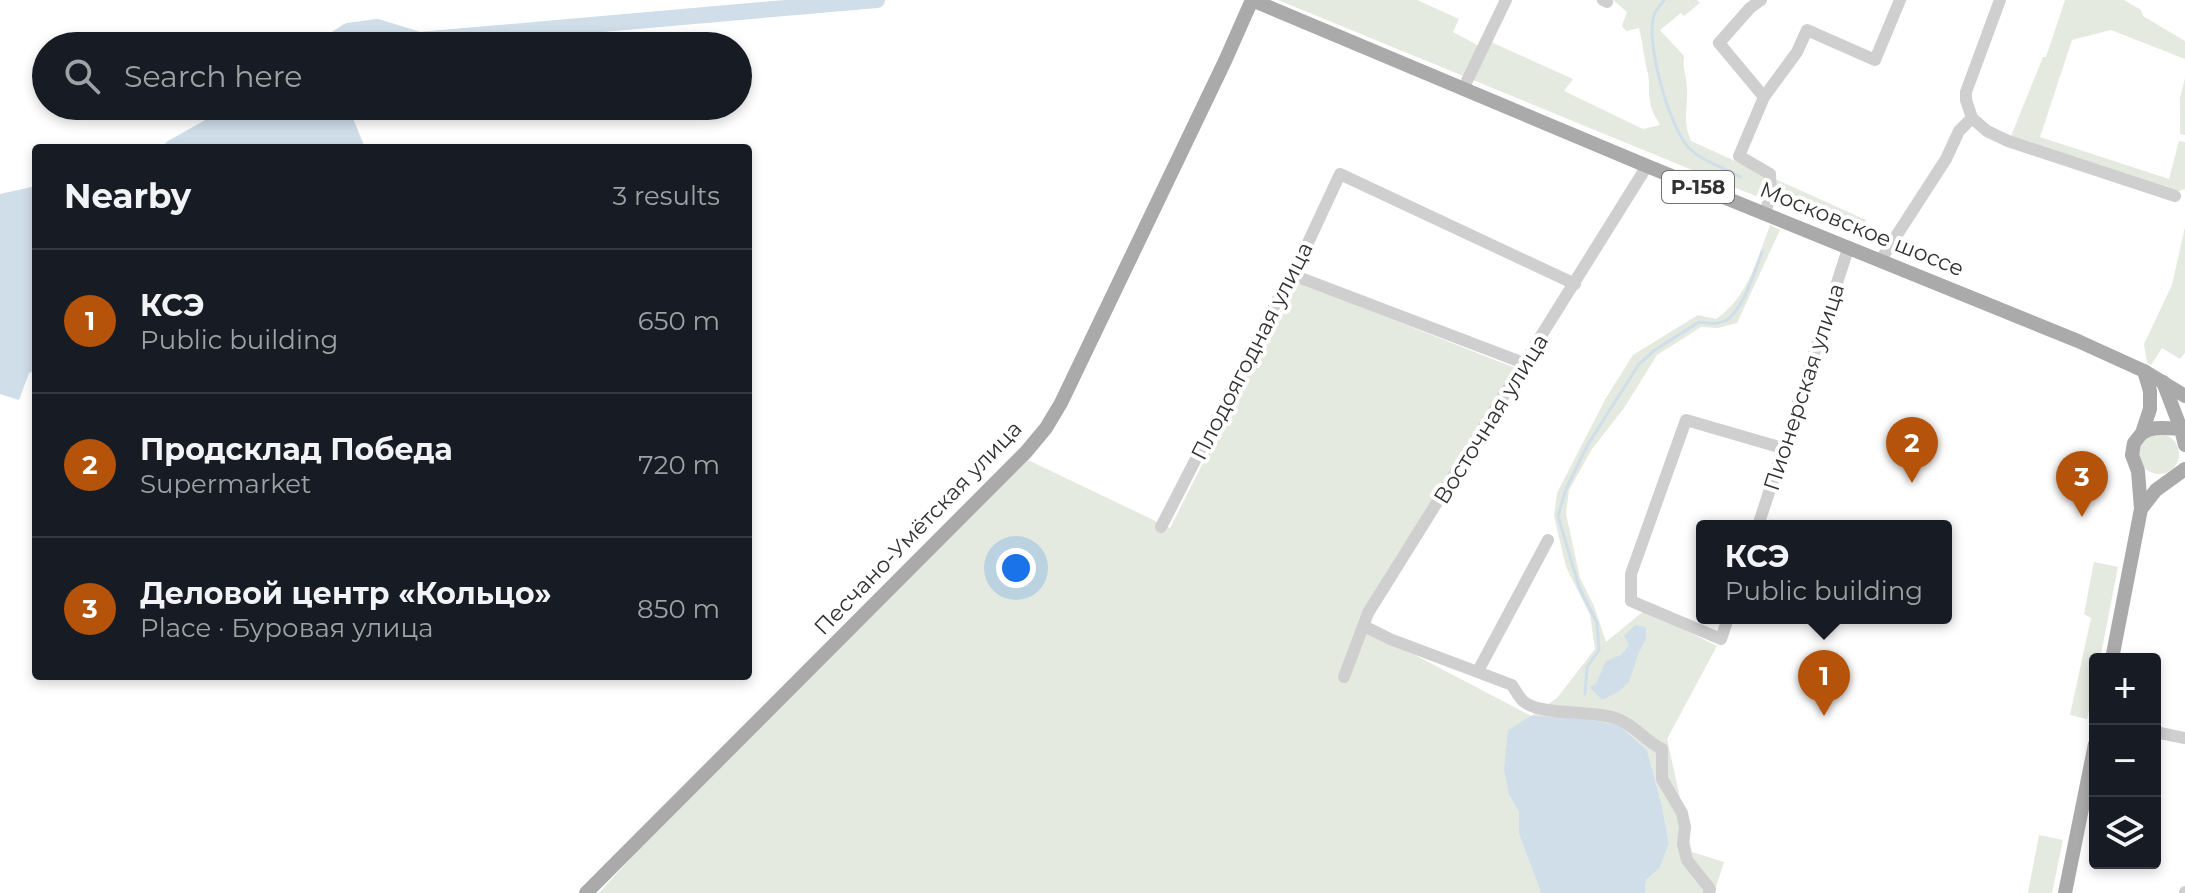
<!DOCTYPE html>
<meta charset="utf-8">
<style>
:root{--surface:#171b24;--page:#20242c;--text:#f1f3f6;--muted:#9ea1a6;--line:#363941;--accent:#b45309}
body{margin:0;font-family:Montserrat,sans-serif;background:var(--page);color:var(--text)}
.controls{position:absolute;right:24px;bottom:24px;display:grid;overflow:hidden;border-radius:8px;box-shadow:0 4px 12px #0003}
.controls button{width:72px;height:72px;display:grid;place-items:center;padding:0;border:0;border-bottom:2px solid var(--line);background:var(--surface);color:var(--text);font:40px sans-serif}
.you{position:absolute;left:1016px;top:568px;width:28px;height:28px;margin:-20px;border:6px solid #fff;border-radius:50%;background:#1a73e8;box-shadow:0 0 0 12px #1a73e833}
.badge{display:grid;place-items:center;width:52px;height:52px;border-radius:50%;background:var(--accent);color:#fff;font-size:26px;font-weight:700}
.pin{position:absolute;translate:-50% -66px;filter:drop-shadow(0 2px 4px #0008)}
.pin::after{content:'';position:absolute;top:42px;width:28px;height:24px;background:inherit;clip-path:polygon(0 0,100% 0,50% 100%)}
.popup{position:absolute;left:1696px;top:520px;width:256px;height:104px;box-sizing:border-box;display:grid;place-content:center;border-radius:8px;background:var(--surface);filter:drop-shadow(0 2px 6px #0005);font-size:26px;white-space:nowrap;color:var(--muted)}
.popup b{font-size:30px;color:var(--text)}
.popup::after{content:'';position:absolute;left:50%;top:100%;margin-left:-16px;border:16px solid transparent;border-top-color:var(--surface)}
.list{margin:0;padding:0;list-style:none}
h2{display:flex;justify-content:space-between;align-items:center;height:104px;margin:0;padding:0 32px;font-size:34px}
h2 small{font-size:26px;font-weight:400;color:var(--muted)}
.list li{display:grid;grid-template-columns:52px 1fr auto;gap:24px;align-items:center;box-sizing:border-box;height:144px;padding:0 32px;border-top:2px solid var(--line)}
.list b{display:block;font-size:30px;white-space:nowrap}
.list p{margin:0;font-size:26px;white-space:nowrap;color:var(--muted)}
.list em{font-size:26px;font-style:normal;color:var(--muted)}
.icon{flex:none;width:44px;height:44px;fill:none;stroke:currentColor;stroke-width:2;stroke-linecap:round;stroke-linejoin:round}
.map{position:relative;flex:none;width:2185px;height:893px;overflow:hidden}
.search{position:absolute;background:var(--surface);box-shadow:0 4px 12px #0003;left:32px;top:32px;width:720px;height:88px;display:flex;align-items:center;gap:20px;box-sizing:border-box;padding:0 28px;border-radius:44px;color:var(--muted);font-size:30px}
.panel{position:absolute;background:var(--surface);box-shadow:0 4px 12px #0003;left:32px;top:144px;width:720px;height:536px;border-radius:8px}
.map>svg:first-child{display:block}
.green{fill:#e4eadf}
.water{fill:#d0deea}
.lines{fill:none;stroke-linecap:round;stroke-linejoin:round}
.stream{stroke:#d0deea;stroke-width:3}
.river{stroke:#d0deea;stroke-width:16}
.minor{stroke:#cfcfcf;stroke-width:12}
.major{stroke:#aaa;stroke-width:14}
.labels{text-anchor:middle;dominant-baseline:central;stroke-width:8;stroke-linejoin:round;paint-order:stroke}
.shield{fill:#fff;stroke:#707070;stroke-width:2}
.shield-label{font-size:20px;font-weight:bold;fill:#323232}
.street-label{font-size:22px;fill:#323232;stroke:#fff}
</style>
<div class="map">
<svg width="2185" height="893" viewBox="0 0 2185 893">
<rect width="100%" height="100%" fill="#fff"/>
<!-- green -->
<g class="green">
<path d="M1278 0H1417L1459 19 1453 32 1481 47 1487 36 1493 43 1573 79 1564 91 1643 129 1660 125C1656 118 1651 110 1650 101 1648 92 1650 83 1648 74 1644 58 1643 44 1639 28L1626 31 1622 26 1627 12 1613 0H1697L1700 3 1684 16 1681 13 1660 30 1684 56C1682 68 1687 77 1687 89 1688 110 1682 120 1691 141L1866 220 1859 237 1853 236Z"/>
<polygon points="2065,0 2124,0 2141,10 2143,16 2185,41 2185,59 2111,30 2072,40 2040,137 2169,179 2179,141 2185,142 2185,189 2180,191 2171,190 2011,136 2043,57 2046,57"/>
<polygon points="2185,78 2185,135 2180,134 2180,98"/>
<path d="M1770 225 1780 230 1737 323 1718 328 1701 327 1657 355 1624 408 1592 449 1569 490 1566 514 1580 578 1594 606 1606 642 1645 610 1717 646 1667 739 1692 852 1724 862 1714 893H1645L1646 880 1660 868 1669 843 1662 806 1647 750 1619 725 1509 795 1519 812V834L1541 893H599L666 819 1028 460 1170 528 1295 281 1515 368 1361 625 1415 655 1531 716 1557 698 1595 649 1590 615 1566 567 1554 516 1557 493 1606 398 1633 355 1698 315 1716 319C1748 297 1757 260 1770 225Z"/>
<polygon points="2185,227 2185,353 2180,359 2162,348 2151,365 2147,363 2144,344 2172,285"/>
<circle cx="2159" cy="454" r="20"/>
<polygon points="2094,562 2118,567 2100,659 2095,659 2095,682 2087,719 2070,715 2091,618 2084,614"/>
<polygon points="2039,835 2063,840 2052,893 2028,893"/>
</g>
<!-- water -->
<g class="water">
<polygon points="230,106 348,106 365,148 160,148 168,141"/>
<polygon points="36,186 36,370 29,373 19,400 0,394 0,194"/>
<polygon points="1635,625 1646,627 1646,639 1639,652 1629,682 1618,692 1602,700 1590,687 1596,684 1606,661 1621,655 1629,645 1624,636"/>
<polygon points="1531,716 1581,718 1619,725 1647,750 1662,806 1669,843 1660,868 1646,880 1645,893 1541,893 1519,834 1519,812 1509,795 1504,769 1508,730"/>
</g>
<g class="lines">
<!-- stream -->
<g class="stream">
<path d="M1664 0C1661 5 1655 10 1654 15 1645 43 1670 131 1691 150 1705 163 1724 167 1740 177"/>
<path d="M1585 694 1587 667 1599 650 1597 623 1579 587 1558 516 1566 489 1587 446 1639 364 1655 350 1699 322C1708 323 1716 325 1725 321 1743 311 1755 271 1762 252"/>
</g>
<!-- river -->
<polyline class="river" points="327,45 348,31 377,27 419,40 877,0"/>
<!-- minor -->
<g class="minor">
<polyline points="1603,0 1607,2"/>
<polyline points="1761,0 1750,8 1719,43 1764,97"/>
<polyline points="1463,89 1506,0"/>
<polyline points="1972,118 1987,131 2008,141 2175,196"/>
<polyline points="1764,214 1771,196 1770,174 1739,156 1764,97 1797,52 1807,30 1875,60 1900,0"/>
<polyline points="1880,261 1946,159 1959,131 1972,118 1966,100 1966,92 2000,0"/>
<polyline points="1293,275 1526,364"/>
<polyline points="1758,526 1848,249"/>
<polyline points="1161,527 1284,287 1293,275 1340,174 1575,284"/>
<polyline points="1728,618 1721,639 1631,601 1631,574 1686,420 1783,448"/>
<path d="M1364 626 1390 639 1512 685C1515 690 1519 697 1523 701 1541 716 1590 710 1615 718 1634 724 1645 741 1662 749V779L1682 813 1685 827 1683 844 1687 860 1710 889 1709 893"/>
<polyline points="1478,671 1548,540"/>
<polyline points="1344,677 1368,613 1647,166"/>
<polyline points="2155,732 2185,738"/>
<polyline points="2185,893 2185,892"/>
</g>
<!-- major -->
<g class="major">
<polyline points="1252,0 1647,166 2078,341 2144,371 2185,396"/>
<polyline points="2163,382 2181,429 2185,445"/>
<path d="M2142 433C2156 424 2169 430 2185 428"/>
<polyline points="2141,509 2156,490 2185,469"/>
<polyline points="2112,659 2141,509 2138,471 2132,455 2134,443 2142,433 2150,409 2150,391 2144,371"/>
<polyline points="586,893 1026,452 1046,428 1061,403 1225,61 1252,0"/>
<polyline points="2065,893 2095,744"/>
</g>
</g>
<g class="labels">
<!-- shield labels -->
<rect class="shield" x="1662" y="171" width="72" height="32" rx="6"/>
<g class="shield-label">
<text x="1698" y="187">Р-158</text>
</g>
<!-- street labels -->
<g class="street-label">
<text transform="translate(1862 229) rotate(22)">Московское шоссе</text>
<text transform="translate(1252 351) rotate(-63)">Плодоягодная улица</text>
<text transform="translate(1804 387) rotate(-72)">Пионерская улица</text>
<text transform="translate(1491 419) rotate(-58)">Восточная улица</text>
<text transform="translate(918 528) rotate(-46)">Песчано-Умётская улица</text>
</g>
</g>
</svg>
<div class="controls">
<button>+</button>
<button>−</button>
<button><svg class="icon" aria-label="layers" viewBox="0 0 24 24"><path d="M12 4l9 5-9 5-9-5zM3 14l9 5 9-5"/></svg></button>
</div>
<div class="you"></div>
<div class="pin badge" style="left:1824px;top:716px">1</div>
<div class="popup"><b>КСЭ</b>Public building</div>
<div class="pin badge" style="left:1912px;top:483px">2</div>
<div class="pin badge" style="left:2082px;top:517px">3</div>
<div class="search"><svg class="icon" aria-label="search" viewBox="0 0 24 24"><circle cx="10" cy="10" r="6"/><path d="M15 15l6 6"/></svg>Search here</div>
<section class="panel">
<h2>Nearby<small>3 results</small></h2>
<ul class="list">
<li><span class="badge">1</span><div><b>КСЭ</b><p>Public building</p></div><em>650 m</em></li>
<li><span class="badge">2</span><div><b>Продсклад Победа</b><p>Supermarket</p></div><em>720 m</em></li>
<li><span class="badge">3</span><div><b>Деловой центр «Кольцо»</b><p>Place · Буровая улица</p></div><em>850 m</em></li>
</ul>
</section>
</div>
